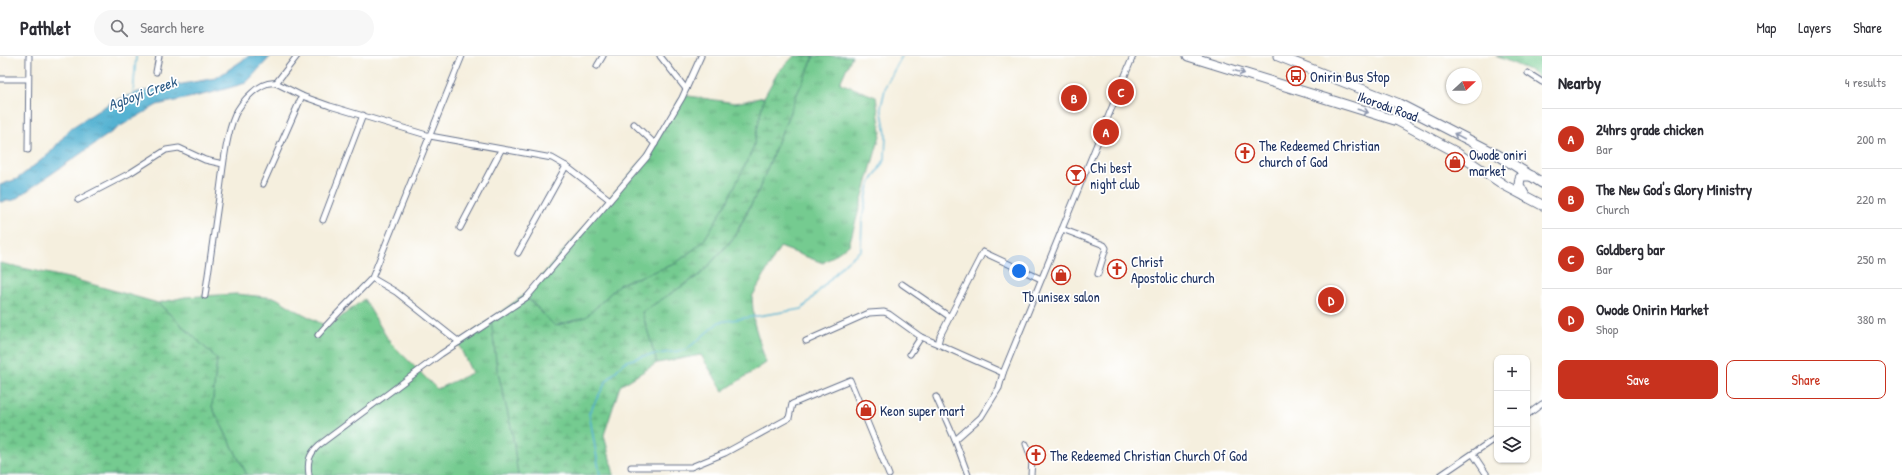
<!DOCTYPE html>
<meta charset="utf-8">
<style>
:root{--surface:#fff;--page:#f7f7f7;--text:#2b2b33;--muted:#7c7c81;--line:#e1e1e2;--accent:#c8321e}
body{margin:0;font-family:"Patrick Hand",sans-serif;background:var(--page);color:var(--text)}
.controls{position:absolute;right:12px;bottom:12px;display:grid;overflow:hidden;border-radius:8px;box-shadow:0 1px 3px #0004}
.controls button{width:36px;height:36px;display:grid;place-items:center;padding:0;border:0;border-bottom:1px solid var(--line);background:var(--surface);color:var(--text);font:20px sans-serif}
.compass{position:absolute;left:1446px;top:12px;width:36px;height:36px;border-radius:50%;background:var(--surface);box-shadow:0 1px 3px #0004;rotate:68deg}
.you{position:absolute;left:1019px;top:215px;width:14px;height:14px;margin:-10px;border:3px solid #fff;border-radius:50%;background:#1a73e8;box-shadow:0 0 0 6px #1a73e833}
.badge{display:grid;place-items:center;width:26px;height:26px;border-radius:50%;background:var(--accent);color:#fff;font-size:13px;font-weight:700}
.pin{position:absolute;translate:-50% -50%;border:2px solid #fff;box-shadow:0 1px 4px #0006}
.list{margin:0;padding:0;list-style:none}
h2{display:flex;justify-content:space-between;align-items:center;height:52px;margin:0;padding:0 16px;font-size:17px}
h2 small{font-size:13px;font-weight:400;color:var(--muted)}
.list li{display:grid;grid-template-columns:26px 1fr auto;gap:12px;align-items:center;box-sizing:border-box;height:60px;padding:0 16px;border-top:1px solid var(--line)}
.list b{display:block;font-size:15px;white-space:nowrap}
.list p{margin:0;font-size:13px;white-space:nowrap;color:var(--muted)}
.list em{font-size:13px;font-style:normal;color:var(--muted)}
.actions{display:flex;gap:8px;padding:12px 16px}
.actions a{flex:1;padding:9px 0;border:1px solid var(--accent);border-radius:8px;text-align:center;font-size:14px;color:var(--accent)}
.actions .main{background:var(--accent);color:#fff}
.icon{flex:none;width:22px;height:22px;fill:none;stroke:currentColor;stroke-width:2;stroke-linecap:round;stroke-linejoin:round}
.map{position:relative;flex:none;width:1542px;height:419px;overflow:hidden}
header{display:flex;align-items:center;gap:24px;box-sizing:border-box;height:56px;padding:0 20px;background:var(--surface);border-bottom:1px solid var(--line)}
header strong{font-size:19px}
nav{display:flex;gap:22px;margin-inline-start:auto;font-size:14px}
.search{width:280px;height:36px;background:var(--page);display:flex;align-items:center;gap:10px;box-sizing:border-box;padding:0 14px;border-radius:22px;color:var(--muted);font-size:15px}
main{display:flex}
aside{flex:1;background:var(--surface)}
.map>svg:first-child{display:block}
.grass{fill:url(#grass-tufts);stroke:#487d77}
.wetland{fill:url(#wetland-marsh);stroke:#487d77}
.water{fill:url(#water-ripples);stroke:#387098}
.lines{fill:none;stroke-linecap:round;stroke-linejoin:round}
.stream{stroke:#54b2d2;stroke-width:1.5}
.street-casing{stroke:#67728b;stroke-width:7}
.highway-casing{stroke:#67728b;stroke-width:11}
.street{stroke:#fff;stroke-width:5}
.highway{stroke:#fff;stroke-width:9}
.oneway{stroke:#8d97ae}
.labels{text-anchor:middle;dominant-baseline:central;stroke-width:3.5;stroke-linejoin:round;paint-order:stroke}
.poi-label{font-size:14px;fill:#1b2f5e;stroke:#fff;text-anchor:start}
.street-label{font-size:14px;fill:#1b2f5e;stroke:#fff}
.water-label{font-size:15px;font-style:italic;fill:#2f5d87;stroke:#fff}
</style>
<header>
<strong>Pathlet</strong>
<div class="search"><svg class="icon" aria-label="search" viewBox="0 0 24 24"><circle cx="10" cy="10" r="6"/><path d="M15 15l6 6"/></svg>Search here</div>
<nav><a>Map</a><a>Layers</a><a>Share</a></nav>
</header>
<main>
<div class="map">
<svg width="1542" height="419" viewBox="0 0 1542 419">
<defs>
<pattern id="grass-tufts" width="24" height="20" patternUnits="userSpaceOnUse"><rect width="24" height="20" fill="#74cb90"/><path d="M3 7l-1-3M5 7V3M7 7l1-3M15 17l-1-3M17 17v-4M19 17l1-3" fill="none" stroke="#5ea579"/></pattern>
<pattern id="wetland-marsh" width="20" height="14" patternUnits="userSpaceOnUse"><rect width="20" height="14" fill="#74cb90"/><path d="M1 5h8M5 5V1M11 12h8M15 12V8" fill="none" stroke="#5ea579"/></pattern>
<pattern id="water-ripples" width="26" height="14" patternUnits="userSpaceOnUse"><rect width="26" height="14" fill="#54b2d2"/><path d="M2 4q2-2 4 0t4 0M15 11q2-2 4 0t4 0" fill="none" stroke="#4591ae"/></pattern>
</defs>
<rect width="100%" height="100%" fill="#fff"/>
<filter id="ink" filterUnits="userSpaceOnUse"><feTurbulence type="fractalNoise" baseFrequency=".025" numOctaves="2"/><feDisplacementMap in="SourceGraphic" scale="8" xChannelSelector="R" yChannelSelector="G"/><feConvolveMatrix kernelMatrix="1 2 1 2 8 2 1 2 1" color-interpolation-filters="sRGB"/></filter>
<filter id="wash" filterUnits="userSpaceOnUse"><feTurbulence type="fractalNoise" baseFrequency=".012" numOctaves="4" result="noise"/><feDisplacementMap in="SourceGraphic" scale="16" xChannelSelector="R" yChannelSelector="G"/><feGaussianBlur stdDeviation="0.9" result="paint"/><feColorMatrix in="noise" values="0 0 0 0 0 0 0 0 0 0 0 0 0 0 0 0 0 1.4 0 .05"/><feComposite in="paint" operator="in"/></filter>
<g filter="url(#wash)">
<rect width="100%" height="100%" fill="#f5efde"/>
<!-- grass -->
<g class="grass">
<polygon points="814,0 852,0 840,27 876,41 881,76 849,189 823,207 780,191 752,241 754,267 766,307 723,335 701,299 657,307 642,256 701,218 735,181 759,133 797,38"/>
<polygon points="1496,0 1542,0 1542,24 1529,14"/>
<polygon points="682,39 735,47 764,41 753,93 727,146 703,186 675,208 620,228 586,261 555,270 525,239 652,93"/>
<polygon points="236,238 276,242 294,253 328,271 364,243 389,285 437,333 472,317 458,287 491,263 497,312 512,375 518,419 247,419 212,351 217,303 158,247 185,241"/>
</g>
<!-- wetland -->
<g class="wetland">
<polygon points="794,0 814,0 797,38 759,133 734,181 701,218 642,256 657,307 620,330 604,379 614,419 518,419 512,375 497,312 491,263 524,239 555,270 586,261 620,228 675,208 703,186 727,146 753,93 764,41 778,16"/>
<polygon points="0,207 73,223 158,247 217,303 212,351 247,419 0,419"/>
</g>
<!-- water -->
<polygon class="water" points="249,0 271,0 246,27 211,37 157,49 119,71 14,144 0,146 0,129 17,123 49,98 71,72 110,47 138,36 216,22"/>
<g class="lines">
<!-- stream -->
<g class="stream">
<polyline points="133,40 136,0"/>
<polyline points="600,419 589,357 606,326 624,306 643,300 686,294 719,266 802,253 846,206 861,194 862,164 869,129 885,103 886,78 881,51 886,29 902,0"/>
</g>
</g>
</g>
<g filter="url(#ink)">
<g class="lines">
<defs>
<g id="street">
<polyline points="660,0 686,33"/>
<polyline points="597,10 603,0"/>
<polyline points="156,16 159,0"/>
<polyline points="1528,17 1542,26"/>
<polyline points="0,23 28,23"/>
<polyline points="276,27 302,40 330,50 430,80 552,102 566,110 610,144"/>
<polyline points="634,68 655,88"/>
<polyline points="28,94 29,0"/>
<polyline points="263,128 302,40"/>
<polyline points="78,144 130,117 166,94 179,92 205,104 223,108"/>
<polyline points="323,164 363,59"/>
<polyline points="460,172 501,94"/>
<polyline points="1062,173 1104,189 1106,192 1098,218"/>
<polyline points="518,197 566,110"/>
<polyline points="372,222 462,0"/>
<polyline points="902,228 950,261"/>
<path d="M205 240C210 205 215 169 220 134 223 112 226 79 235 59 241 46 260 24 276 27L297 0"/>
<path d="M318 279C335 259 354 241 372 222L396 236 459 286"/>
<polyline points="806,285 869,257 884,256 889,258 921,281 938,288"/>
<polyline points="910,298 921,281"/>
<polyline points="1003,317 938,288 940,280 983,196 1041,223"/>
<polyline points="936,341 955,384"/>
<polyline points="1527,359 1542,348"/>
<polyline points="1026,388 1032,404 1031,419"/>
<polyline points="1473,398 1487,419"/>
<polyline points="631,411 691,411 725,397 789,362 792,348 850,324 889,419"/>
<path d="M309 419C307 406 309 398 319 389L441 298 527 241 647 101 682 42 701 0"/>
<polyline points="968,419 955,384 981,361 999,332 1003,317 1133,0"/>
<polyline points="1441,419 1497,381"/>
</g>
<g id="highway">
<polyline points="1188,0 1398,65 1454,95 1504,129 1542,149"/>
<polyline points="1278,0 1397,47 1498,99 1542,127"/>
<polyline points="1525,140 1519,129 1520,122 1523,120 1532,120"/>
</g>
</defs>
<!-- street casing -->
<use href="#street" class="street-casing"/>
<!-- highway casing -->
<use href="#highway" class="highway-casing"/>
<!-- street -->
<use href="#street" class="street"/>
<!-- highway -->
<use href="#highway" class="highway"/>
</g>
<!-- one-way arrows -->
<defs><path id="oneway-shaft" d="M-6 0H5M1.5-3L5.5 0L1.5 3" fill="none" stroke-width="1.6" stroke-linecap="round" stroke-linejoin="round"/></defs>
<g class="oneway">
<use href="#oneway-shaft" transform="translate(1239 16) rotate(17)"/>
<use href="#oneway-shaft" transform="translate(1363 55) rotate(17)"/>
<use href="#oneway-shaft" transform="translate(1459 80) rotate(-152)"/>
</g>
</g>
<!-- icons -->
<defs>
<symbol id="bus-ring" viewBox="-11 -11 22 22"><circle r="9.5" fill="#fff" stroke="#c8321e" stroke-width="1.5"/><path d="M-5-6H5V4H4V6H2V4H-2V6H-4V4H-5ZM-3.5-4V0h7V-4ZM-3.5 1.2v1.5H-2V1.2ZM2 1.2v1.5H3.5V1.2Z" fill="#c8321e"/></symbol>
<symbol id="church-ring" viewBox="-11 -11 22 22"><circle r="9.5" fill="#fff" stroke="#c8321e" stroke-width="1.5"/><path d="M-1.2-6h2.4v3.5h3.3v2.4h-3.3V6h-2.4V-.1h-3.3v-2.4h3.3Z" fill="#c8321e"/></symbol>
<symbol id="shop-ring" viewBox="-11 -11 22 22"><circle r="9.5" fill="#fff" stroke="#c8321e" stroke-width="1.5"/><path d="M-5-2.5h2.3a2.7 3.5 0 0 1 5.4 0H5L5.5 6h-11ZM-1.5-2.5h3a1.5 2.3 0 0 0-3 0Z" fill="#c8321e"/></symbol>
<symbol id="bar-ring" viewBox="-11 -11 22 22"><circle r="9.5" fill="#fff" stroke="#c8321e" stroke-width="1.5"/><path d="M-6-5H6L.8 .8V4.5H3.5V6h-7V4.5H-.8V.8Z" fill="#c8321e"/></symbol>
</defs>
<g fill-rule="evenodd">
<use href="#bus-ring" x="1285" y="9" width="22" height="22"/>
<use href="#church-ring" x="1234" y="86" width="22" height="22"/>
<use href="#shop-ring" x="1444" y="95" width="22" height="22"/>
<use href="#bar-ring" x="1065" y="108" width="22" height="22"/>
<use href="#church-ring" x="1106" y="202" width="22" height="22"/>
<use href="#shop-ring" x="1050" y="208" width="22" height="22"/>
<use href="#shop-ring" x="855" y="343" width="22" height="22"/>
<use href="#church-ring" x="1025" y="388" width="22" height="22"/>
</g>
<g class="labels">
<!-- poi labels -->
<g class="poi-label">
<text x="1310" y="20">Onirin Bus Stop</text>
<text x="1259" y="89">The Redeemed Christian<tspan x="1259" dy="16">church of God</tspan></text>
<text x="1469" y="98">Owode oniri<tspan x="1469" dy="16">market</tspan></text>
<text x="1090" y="111">Chi best<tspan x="1090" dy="16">night club</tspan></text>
<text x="1131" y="205">Christ<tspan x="1131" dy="16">Apostolic church</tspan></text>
<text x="1061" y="240" text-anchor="middle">Tb unisex salon</text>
<text x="880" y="354">Keon super mart</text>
<text x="1050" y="399">The Redeemed Christian Church Of God</text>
</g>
<!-- street labels -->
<g class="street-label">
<text transform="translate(1388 50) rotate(20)">Ikorodu Road</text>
</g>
<!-- water labels -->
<g class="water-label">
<text transform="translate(142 37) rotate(-20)">Agboyi Creek</text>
</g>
</g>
</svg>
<div class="controls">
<button>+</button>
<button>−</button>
<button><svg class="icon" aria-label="layers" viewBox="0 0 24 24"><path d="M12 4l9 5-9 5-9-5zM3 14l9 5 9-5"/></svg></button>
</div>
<svg class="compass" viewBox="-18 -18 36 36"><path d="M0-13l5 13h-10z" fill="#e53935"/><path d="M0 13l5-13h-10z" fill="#7c7c81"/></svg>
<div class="you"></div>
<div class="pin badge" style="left:1106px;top:76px">A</div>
<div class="pin badge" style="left:1074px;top:42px">B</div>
<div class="pin badge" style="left:1121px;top:36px">C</div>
<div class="pin badge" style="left:1331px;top:244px">D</div>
</div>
<aside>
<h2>Nearby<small>4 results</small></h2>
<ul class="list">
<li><span class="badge">A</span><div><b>24hrs grade chicken</b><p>Bar</p></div><em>200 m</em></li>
<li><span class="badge">B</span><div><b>The New God's Glory Ministry</b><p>Church</p></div><em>220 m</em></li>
<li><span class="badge">C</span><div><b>Goldberg bar</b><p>Bar</p></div><em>250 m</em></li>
<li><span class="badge">D</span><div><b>Owode Onirin Market</b><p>Shop</p></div><em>380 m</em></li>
</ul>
<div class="actions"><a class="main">Save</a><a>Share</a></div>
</aside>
</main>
